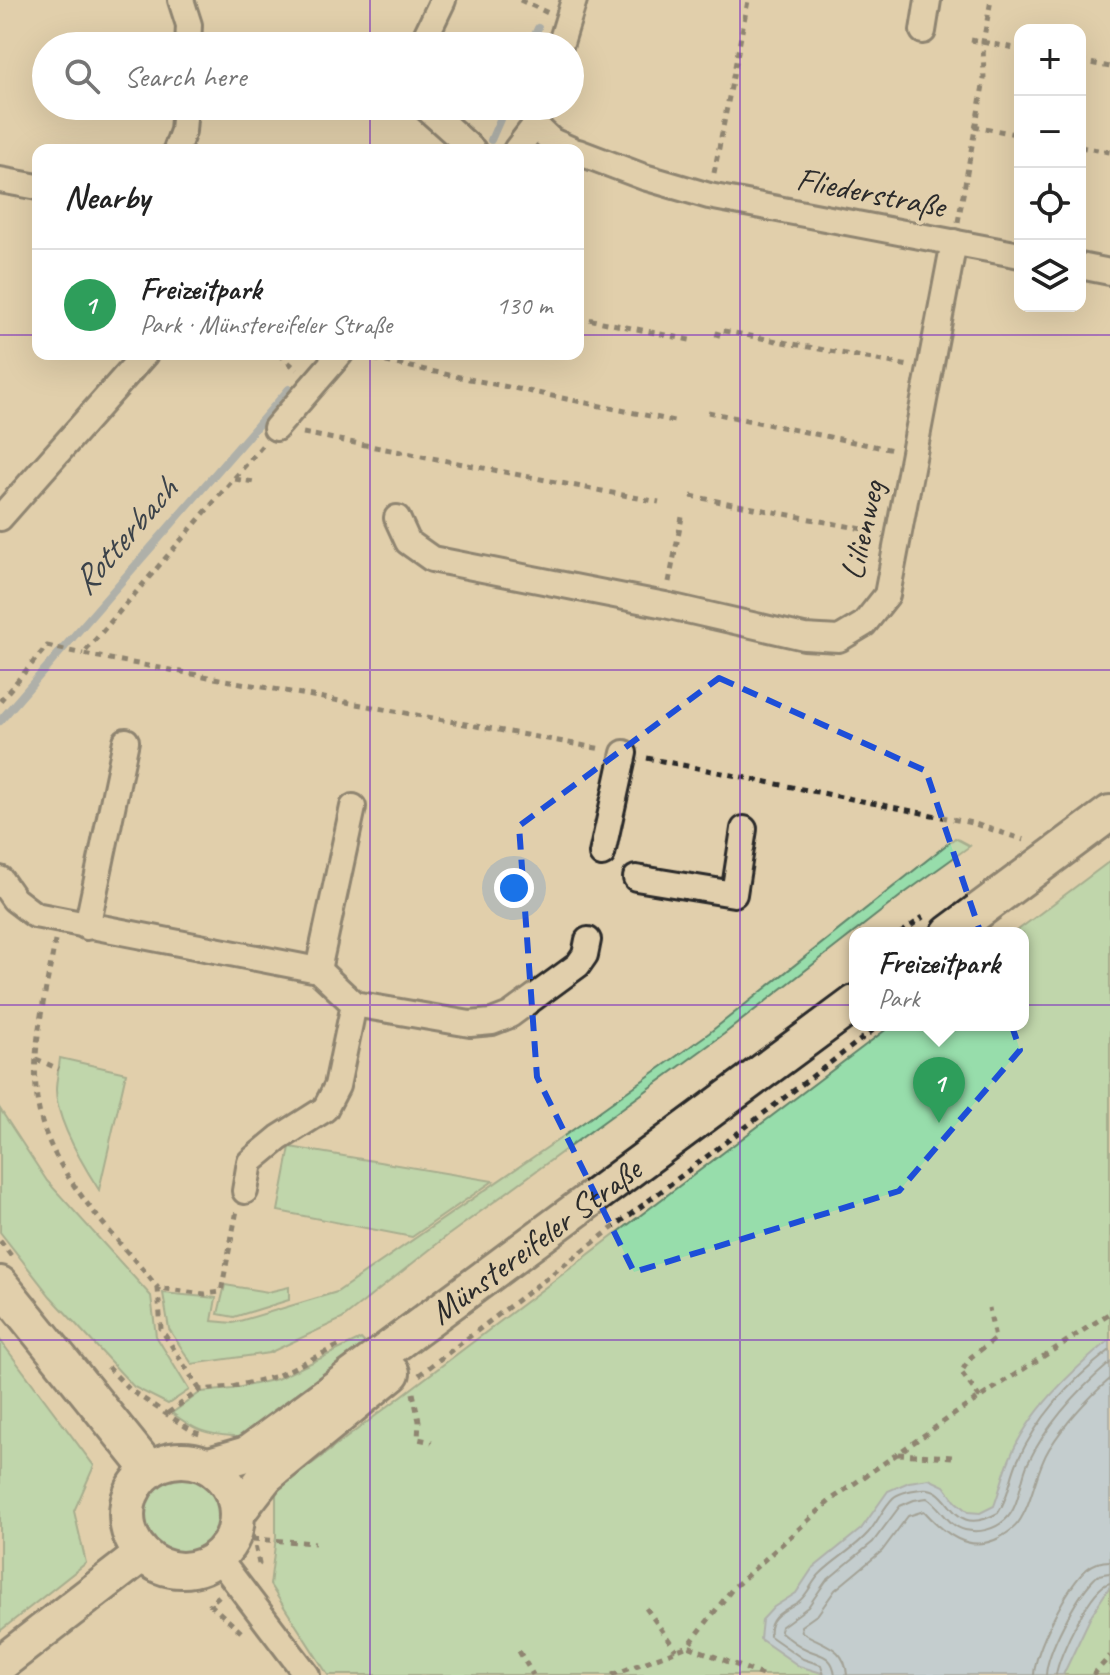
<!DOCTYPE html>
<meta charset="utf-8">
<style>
:root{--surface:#fff;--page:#f6f6f6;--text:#222;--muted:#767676;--line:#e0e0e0;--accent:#1f6fb2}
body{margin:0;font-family:Caveat,sans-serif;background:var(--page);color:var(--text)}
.controls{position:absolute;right:24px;top:24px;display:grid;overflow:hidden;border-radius:16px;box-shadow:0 8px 32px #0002}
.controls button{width:72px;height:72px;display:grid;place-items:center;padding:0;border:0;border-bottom:2px solid var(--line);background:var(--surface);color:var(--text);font:40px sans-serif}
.you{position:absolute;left:514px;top:888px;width:28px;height:28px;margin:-20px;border:6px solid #fff;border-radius:50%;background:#1a73e8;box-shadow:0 0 0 12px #1a73e833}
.badge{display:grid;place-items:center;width:52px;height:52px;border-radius:50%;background:var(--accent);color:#fff;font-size:26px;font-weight:700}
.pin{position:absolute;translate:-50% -66px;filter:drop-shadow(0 2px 4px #0008)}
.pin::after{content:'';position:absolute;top:42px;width:28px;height:24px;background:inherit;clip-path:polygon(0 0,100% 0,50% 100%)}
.popup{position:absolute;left:849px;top:927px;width:180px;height:104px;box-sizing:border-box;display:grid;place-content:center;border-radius:16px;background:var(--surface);filter:drop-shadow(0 2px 6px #0005);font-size:26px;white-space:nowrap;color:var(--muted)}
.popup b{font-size:30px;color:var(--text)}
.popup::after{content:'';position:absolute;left:50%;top:100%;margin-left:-16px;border:16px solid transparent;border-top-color:var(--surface)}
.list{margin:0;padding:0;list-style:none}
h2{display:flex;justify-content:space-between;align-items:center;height:104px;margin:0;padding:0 32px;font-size:34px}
h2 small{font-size:26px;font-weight:400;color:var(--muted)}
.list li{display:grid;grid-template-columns:52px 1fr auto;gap:24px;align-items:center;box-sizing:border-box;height:112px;padding:0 32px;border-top:2px solid var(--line)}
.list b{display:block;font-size:30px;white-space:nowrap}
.list p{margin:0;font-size:26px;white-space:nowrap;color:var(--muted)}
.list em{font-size:26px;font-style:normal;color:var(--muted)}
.icon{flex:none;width:44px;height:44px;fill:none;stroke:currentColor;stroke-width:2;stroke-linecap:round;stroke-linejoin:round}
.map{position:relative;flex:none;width:1110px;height:1675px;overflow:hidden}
.search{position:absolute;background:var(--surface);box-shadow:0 8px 32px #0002;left:32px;top:32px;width:552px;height:88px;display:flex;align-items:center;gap:20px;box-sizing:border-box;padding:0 28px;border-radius:44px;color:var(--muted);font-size:30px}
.panel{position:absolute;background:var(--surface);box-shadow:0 8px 32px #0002;left:32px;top:144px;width:552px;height:216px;border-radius:16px}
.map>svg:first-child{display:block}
.green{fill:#97ddab;stroke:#61846b;stroke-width:2}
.water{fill:#9fcbf8;stroke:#718ba6;stroke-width:2}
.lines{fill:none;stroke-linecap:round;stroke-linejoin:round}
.shore{stroke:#596b7d;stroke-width:2}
.stream{stroke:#718ba6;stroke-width:8}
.minor-casing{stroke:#2b2b2b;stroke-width:30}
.secondary-casing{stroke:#2b2b2b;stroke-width:40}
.path{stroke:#2b2b2b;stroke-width:5;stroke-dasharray:6 6;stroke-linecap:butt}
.minor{stroke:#e1cfac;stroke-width:24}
.secondary{stroke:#e1cfac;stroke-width:34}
.marked{fill:none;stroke:#1d4ed8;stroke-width:6;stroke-dasharray:16 10;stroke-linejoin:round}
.grid{fill:none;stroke:#7b2cbf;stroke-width:2;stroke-opacity:0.55}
.labels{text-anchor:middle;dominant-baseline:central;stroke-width:8;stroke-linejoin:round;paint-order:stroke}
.street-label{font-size:34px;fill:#2b2b2b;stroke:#e1cfac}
.water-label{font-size:36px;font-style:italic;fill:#3c434a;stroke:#e1cfac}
</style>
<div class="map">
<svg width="1110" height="1675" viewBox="0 0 1110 1675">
<rect width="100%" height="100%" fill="#e1cfac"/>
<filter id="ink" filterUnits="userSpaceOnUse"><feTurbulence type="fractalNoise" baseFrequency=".0125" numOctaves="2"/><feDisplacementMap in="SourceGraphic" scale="16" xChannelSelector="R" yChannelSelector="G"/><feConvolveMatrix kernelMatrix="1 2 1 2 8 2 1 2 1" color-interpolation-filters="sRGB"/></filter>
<g filter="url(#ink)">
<!-- green -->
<g class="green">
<polygon points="955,838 970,846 902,895 724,1034 447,1236 342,1319 269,1353 192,1364 169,1329 163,1293 216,1298 212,1321 233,1323 337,1292 590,1118 709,1033"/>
<polygon points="1110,861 1110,1675 328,1675 270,1585 276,1537 276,1491 892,1025 1023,1025 1023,933 1014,933"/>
<path d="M60 1058 126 1073 99 1190C83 1165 56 1120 56 1090 56 1080 59 1069 60 1058Z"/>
<polygon points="0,1109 47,1181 151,1296 156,1336 189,1390 168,1404 134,1387 50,1296 0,1232"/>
<polygon points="290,1147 493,1181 412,1237 278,1211"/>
<polygon points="225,1285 268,1292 289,1287 289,1300 234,1317 218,1314"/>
<path d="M361 1339 373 1352 247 1450 233 1436C204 1434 195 1430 172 1413L201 1392 232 1389 277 1379Z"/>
<polygon points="0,1340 94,1466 74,1511 86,1563 0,1631"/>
<circle cx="180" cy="1513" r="41"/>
</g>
<!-- water -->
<path class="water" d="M1110 1340V1586L1092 1614 1063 1675H828L799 1666 760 1639 762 1620 774 1607 796 1593 812 1569 861 1529 888 1491 909 1482 929 1479 944 1486 956 1502 968 1512 980 1513 994 1506C1000 1491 1003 1474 1010 1458 1028 1413 1072 1370 1110 1340Z"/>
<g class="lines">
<!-- shore -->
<g class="shore">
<path d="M824 1675 821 1665 803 1659 770 1636C767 1617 784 1611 798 1602 808 1595 812 1581 821 1573 835 1559 854 1549 868 1533 877 1523 883 1508 893 1498 899 1492 913 1490 921 1489 954 1484 947 1541 998 1513 1009 1497 1010 1477 1018 1460 1038 1417 1073 1379 1110 1350"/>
<path d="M835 1675C833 1656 822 1656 808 1650 798 1646 788 1638 780 1631L781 1627 808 1607 826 1581 873 1542 900 1506 914 1500 927 1498C941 1506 947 1526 965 1530 979 1533 994 1530 1005 1520 1020 1507 1020 1479 1028 1463 1047 1424 1077 1391 1110 1363"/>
<path d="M847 1675C845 1646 822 1645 802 1632L801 1626 818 1614 835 1590 882 1551 908 1516 924 1511C944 1533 968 1554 999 1538 1006 1534 1013 1530 1018 1523 1033 1502 1035 1472 1049 1449 1066 1422 1087 1399 1110 1379"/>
<path d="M1034 1675C1035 1650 1067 1586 1087 1569 1094 1563 1101 1561 1110 1561"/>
<path d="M1046 1675C1047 1651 1076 1598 1093 1580 1098 1574 1103 1574 1110 1573"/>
<path d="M1056 1675C1058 1656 1092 1585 1110 1583"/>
</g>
<!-- stream -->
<g class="stream">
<polyline points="530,46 538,28"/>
<polyline points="491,140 506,106"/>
<polyline points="0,721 289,389"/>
</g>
<defs>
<g id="minor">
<polyline points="181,0 189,25 188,46"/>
<polyline points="923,31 928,0"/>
<polyline points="421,46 443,0"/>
<polyline points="560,46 574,0"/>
<polyline points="424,106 473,150"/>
<polyline points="535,125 552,141 572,150"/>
<polyline points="176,150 183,131 185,106"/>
<polyline points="516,150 535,125 541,106"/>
<polyline points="578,152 644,177 709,196 1020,255"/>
<polyline points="0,180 38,187"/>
<polyline points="1080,266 1110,272"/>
<polyline points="276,428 340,354"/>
<polyline points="0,518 145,354"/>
<polyline points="397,518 408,542 432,559 665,605 804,637 839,639 864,624 887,595 954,242"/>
<polyline points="602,854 624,753"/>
<polyline points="636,878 734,894 744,829"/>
<polyline points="0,879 14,899 35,915 318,970 354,1004 470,1024 492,1022 510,1015 578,965 585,955 588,940"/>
<polyline points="87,927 126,741"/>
<polyline points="318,970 353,807"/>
<polyline points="245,1191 250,1162 279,1138 325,1109 337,1086 354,1004"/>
<polyline points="218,1558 307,1675"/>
</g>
<g id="secondary">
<polyline points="949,933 1110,813"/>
<polyline points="0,1284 149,1469"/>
<circle cx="182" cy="1515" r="55"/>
<path id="s1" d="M209 1465 247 1454 855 1003"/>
<polyline points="238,1512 266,1476 392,1373"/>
<polyline points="0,1664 141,1555"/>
</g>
</defs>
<!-- minor casing -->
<use href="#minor" class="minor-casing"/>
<!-- secondary casing -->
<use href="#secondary" class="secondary-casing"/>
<!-- path -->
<g class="path">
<polyline points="520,0 548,13"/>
<polyline points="971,40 1020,49"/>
<polyline points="1080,61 1110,67"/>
<polyline points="974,126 1020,135"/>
<polyline points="1080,147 1110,152"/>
<polyline points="714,173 748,1"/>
<polyline points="958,222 984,80 983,42 991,0"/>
<polyline points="578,317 690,340"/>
<polyline points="717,337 719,330 909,366"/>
<polyline points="279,354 297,370"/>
<polyline points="362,357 674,421"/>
<polyline points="708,412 893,450"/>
<polyline points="303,433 659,502"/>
<polyline points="262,446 83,654 602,749"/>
<polyline points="235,479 254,482"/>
<polyline points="691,496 878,532"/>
<polyline points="669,582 683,512"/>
<polyline points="0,701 47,646 83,654"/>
<polyline points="647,758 972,823 1024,840"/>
<polyline points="901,933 923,917"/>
<path d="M55 941C46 994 29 1052 38 1105 49 1173 116 1236 158 1288"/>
<polyline points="36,1059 59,1069"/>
<polyline points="0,1241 12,1257"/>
<polyline points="108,1367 130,1390 194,1432 203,1435"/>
<polyline points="419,1375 880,1025"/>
<polyline points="200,1390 161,1329 158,1288 205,1294 221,1292 237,1210"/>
<polyline points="413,1393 419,1421 418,1439 432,1442"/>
<polyline points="980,1398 961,1372 971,1357 995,1339 989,1308"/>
<polyline points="168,1413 200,1390 232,1387 277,1376 342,1344"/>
<polyline points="898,1454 953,1457"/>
<polyline points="253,1535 259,1564 255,1567"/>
<polyline points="253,1539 315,1543"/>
<polyline points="219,1596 210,1604 241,1632"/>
<polyline points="646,1608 676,1650"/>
<polyline points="519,1651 533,1675"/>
<polyline points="612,1675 688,1646"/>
<polyline points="762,1675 688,1646 733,1588 832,1499 959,1411 1110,1313"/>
<polyline points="1093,1675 1110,1656"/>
</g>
<!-- minor -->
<use href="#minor" class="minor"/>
<!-- secondary -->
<use href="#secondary" class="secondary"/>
</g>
</g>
<!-- marked area -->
<path d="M0 0H1110V1675H0ZM719 678 926 771 1020 1050 899 1191 634 1272 537 1077 519 826Z" fill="#e1cfac" fill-opacity=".55" fill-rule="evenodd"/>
<path class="marked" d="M719 678 926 771 1020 1050 899 1191 634 1272 537 1077 519 826Z"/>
<!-- grid -->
<path class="grid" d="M370 0V46M740 0V1675M370 106V150M0 335H38M578 335H1110M370 354V1675M0 670H1110M0 1005H1110M0 1340H1110"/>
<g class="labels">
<!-- street labels -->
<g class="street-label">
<text transform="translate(871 192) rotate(11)">Fliederstraße</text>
<text transform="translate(862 530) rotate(-77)">Lilienweg</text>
<text stroke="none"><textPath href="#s1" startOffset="398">Münstereifeler Straße</textPath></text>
</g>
<!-- water labels -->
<g class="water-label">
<text transform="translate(124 536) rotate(-49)">Rotterbach</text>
</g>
</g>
</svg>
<div class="controls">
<button>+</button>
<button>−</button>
<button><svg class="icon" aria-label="locate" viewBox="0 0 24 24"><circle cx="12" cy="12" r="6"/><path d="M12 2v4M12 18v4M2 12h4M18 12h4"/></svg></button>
<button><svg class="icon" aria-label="layers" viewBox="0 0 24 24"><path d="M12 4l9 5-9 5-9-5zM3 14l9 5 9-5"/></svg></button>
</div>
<div class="you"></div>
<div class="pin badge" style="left:939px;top:1123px;background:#2e9e5b">1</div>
<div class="popup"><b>Freizeitpark</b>Park</div>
<div class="search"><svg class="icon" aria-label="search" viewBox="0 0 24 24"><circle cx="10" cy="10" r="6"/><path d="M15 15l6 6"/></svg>Search here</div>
<section class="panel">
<h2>Nearby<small></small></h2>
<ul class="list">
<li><span class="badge" style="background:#2e9e5b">1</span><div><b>Freizeitpark</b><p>Park · Münstereifeler Straße</p></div><em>130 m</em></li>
</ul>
</section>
</div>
